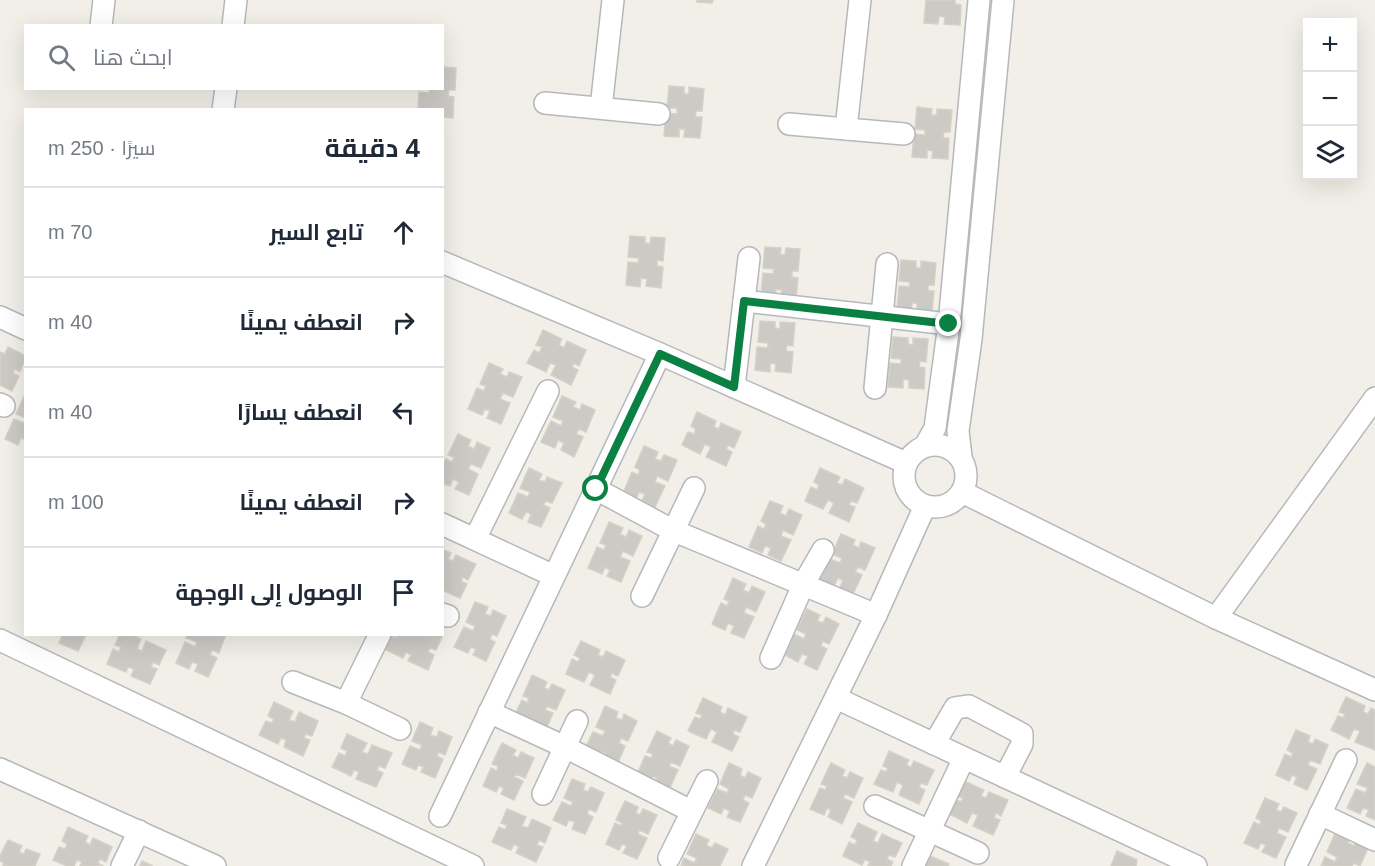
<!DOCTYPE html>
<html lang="ar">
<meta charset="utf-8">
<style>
:root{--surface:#fff;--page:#f2f2f3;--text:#1f2937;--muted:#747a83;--line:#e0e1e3}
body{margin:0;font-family:Helvetica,Cairo,sans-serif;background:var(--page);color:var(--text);direction:rtl}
.controls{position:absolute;right:18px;top:18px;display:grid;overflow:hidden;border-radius:0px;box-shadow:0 6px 24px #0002}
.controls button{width:54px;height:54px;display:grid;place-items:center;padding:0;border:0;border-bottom:2px solid var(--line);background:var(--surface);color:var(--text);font:30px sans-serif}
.stop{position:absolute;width:18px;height:18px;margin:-14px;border:4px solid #0b8043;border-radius:50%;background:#fff}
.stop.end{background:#0b8043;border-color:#fff;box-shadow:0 2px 6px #0008}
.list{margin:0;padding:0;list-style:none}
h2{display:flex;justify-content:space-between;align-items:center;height:78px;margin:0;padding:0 24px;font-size:26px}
h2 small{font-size:20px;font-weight:400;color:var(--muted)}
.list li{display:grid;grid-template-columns:39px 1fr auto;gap:18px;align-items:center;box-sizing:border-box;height:90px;padding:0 24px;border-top:2px solid var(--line)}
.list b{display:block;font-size:22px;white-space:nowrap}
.list em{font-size:20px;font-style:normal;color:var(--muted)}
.icon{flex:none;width:33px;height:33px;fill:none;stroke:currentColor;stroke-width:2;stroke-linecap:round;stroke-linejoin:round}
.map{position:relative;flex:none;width:1375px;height:866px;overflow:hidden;direction:ltr}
.search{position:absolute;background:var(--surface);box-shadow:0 6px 24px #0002;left:24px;top:24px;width:420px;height:66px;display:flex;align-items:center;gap:15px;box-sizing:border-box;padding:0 21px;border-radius:0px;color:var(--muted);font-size:22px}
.panel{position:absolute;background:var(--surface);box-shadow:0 6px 24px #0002;left:24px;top:108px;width:420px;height:528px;border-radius:0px;direction:rtl}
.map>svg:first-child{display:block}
.building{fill:#cccac5;stroke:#d6d1c6;stroke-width:1.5}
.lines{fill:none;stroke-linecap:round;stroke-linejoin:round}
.minor-casing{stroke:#b5b8bc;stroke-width:24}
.minor{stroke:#fff;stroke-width:21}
.route{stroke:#0b8043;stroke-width:8}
</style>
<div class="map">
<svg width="1375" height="866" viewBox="0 0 1375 866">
<rect width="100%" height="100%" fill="#f1efe8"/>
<!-- building -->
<g class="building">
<polygon points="697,0 713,0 712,3 697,2"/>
<polygon points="926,0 955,0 955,4 961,5 960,25 944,24 945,17 939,16 938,24 924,23"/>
<polygon points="442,67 456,68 455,90 449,90 448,96 454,97 453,118 442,117 442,110 438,108 418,110 419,92 429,93 430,88 442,88"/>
<polygon points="669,86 684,87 684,94 689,94 689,87 704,89 702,111 696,111 695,117 702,117 700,138 684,137 685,129 679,129 679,137 664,136 666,113 677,114 677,108 667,108"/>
<polygon points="917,107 932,109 931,115 937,115 937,109 952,110 950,132 944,132 943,138 949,138 948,159 932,158 933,151 927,150 927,158 912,157 914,134 925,135 925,130 915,129"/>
<polygon points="630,236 645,237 645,243 650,244 651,237 665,238 663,261 657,260 657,266 663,267 661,288 646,286 647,279 641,278 640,287 626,285 628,262 638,263 639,258 628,257"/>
<polygon points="765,247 781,248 780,254 785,255 786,248 800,249 798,271 792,271 792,277 798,278 796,299 781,297 782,290 776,289 775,298 761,296 763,273 773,274 774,269 763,268"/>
<polygon points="901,260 916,261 916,268 921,268 921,261 936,263 934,285 928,285 928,291 934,291 932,312 917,311 917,303 912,303 911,311 897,310 899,286 909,287 910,282 899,281"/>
<polygon points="760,321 775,322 775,328 780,329 780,322 795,323 793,346 787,345 786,351 793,352 791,373 775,371 776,364 770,363 770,372 755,370 757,347 768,348 768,343 758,342"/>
<polygon points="543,330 562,339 559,345 564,348 567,341 586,350 579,366 574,363 572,367 578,370 571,385 551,375 556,365 550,363 546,372 527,363 534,350 539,353 542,347 536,345"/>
<polygon points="893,337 908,338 908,344 913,345 913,338 928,339 926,362 920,361 919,367 925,368 924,389 909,388 909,380 903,379 903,388 888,387 890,363 901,364 901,359 891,358"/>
<polygon points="8,347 26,356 20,372 15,369 13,373 19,376 12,391 0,385 0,352 5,354"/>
<polygon points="489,363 503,369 500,374 507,377 509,372 522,377 513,397 503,393 500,399 510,403 501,424 487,418 490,411 485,409 482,415 468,409 477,388 484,391 486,386 480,384"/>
<polygon points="25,394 26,394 26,418 16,414"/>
<polygon points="562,396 576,402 573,407 580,410 582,404 595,410 586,432 579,429 576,434 583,437 574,457 561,450 564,443 558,440 555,448 541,442 551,421 561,426 563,421 553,417"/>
<polygon points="697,412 716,421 714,427 719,429 721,423 741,432 734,448 728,445 726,449 732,452 726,466 706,457 711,447 705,444 700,454 682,445 688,432 694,434 696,429 691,426"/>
<polygon points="14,419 24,423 26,419 26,440 21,438 18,445 5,439"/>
<polygon points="458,434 471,440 468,446 474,449 477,442 490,448 481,468 471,464 468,469 478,474 469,495 455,489 459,482 453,479 450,486 442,483 442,466 446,459 452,462 454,457 448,455"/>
<polygon points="644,446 658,452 655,459 661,461 664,455 677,460 668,481 657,476 655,482 665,486 655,507 642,501 645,494 639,492 636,499 623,493 632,472 638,475 640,470 635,467"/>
<polygon points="529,468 542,474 539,480 545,482 547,477 562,483 552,503 546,501 543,505 550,508 541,527 528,522 531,514 526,512 522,519 509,513 518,493 528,497 530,492 520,488"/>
<polygon points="820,468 840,477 837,483 842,485 845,479 864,488 857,503 851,501 849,505 855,507 849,522 829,513 834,503 828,500 823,509 805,501 811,487 817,490 819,485 814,482"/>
<polygon points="770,501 783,506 780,513 786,516 789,509 802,515 793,535 783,530 781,536 791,540 781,561 768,555 771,548 765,546 762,553 749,547 758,526 764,529 766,524 761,521"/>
<polygon points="609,522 623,528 620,534 626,537 629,530 642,536 633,556 623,551 620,557 630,561 621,582 607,576 610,570 605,567 602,574 588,568 597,547 604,550 606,545 600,543"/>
<polygon points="841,534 855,540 853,545 859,548 861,542 875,548 865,570 858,567 855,572 862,575 853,594 840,588 843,580 838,578 834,586 820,580 830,559 840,563 842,558 832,554"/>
<polygon points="442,549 451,553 448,559 453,561 456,555 476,564 468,580 463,577 461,581 467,584 460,598 442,590 445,579 442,578"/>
<polygon points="733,578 746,584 743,590 749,593 752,586 765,592 756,612 746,607 744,613 754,617 744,638 731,633 734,626 728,623 725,630 712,624 721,603 727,606 729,601 724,599"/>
<polygon points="475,602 488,607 485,614 491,616 493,610 506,616 497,636 492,634 490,639 495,642 486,661 473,655 476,649 471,647 468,653 454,647 464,627 473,631 475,626 466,622"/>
<polygon points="807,609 820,615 817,621 823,623 826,617 839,624 829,644 823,641 821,646 827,649 817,670 804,664 808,656 802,654 798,662 785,655 794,634 804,639 806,634 797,630"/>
<polygon points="58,634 80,634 85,637 78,651 59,643 62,636"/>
<polygon points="120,634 130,634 141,639 137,649 142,651 146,641 166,650 159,665 153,662 151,667 157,669 150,684 131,676 134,669 128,667 126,672 107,664 113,649 119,652 121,647 115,645"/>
<polygon points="188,634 226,634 219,653 212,650 210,655 217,658 208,677 195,671 198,664 192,662 189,669 176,663 185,642 195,647 197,642 186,638"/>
<polygon points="398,634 443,635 436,650 430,648 428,652 434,655 428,670 408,661 411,655 406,652 403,658 384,649 390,635 396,638"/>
<polygon points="581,641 600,650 598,655 603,657 606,651 625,660 618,676 612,673 610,677 616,680 610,694 590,685 595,675 589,672 584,682 566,674 572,659 578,662 580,658 574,655"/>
<polygon points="532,675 547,682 544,688 549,690 552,684 565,690 556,710 547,706 545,710 553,713 545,732 532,727 535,721 530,719 527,725 513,718 522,700 527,703 529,698 523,696"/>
<polygon points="1346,697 1365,706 1363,712 1368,714 1371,708 1375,710 1375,750 1355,742 1360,731 1354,729 1349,739 1331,730 1338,716 1343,718 1345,714 1339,712"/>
<polygon points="703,698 722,707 720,712 725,715 728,708 747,717 740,732 734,730 733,734 739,737 732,751 712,742 717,732 711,729 706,739 688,731 695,717 700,719 702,715 696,713"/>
<polygon points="274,702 293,711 289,720 295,722 299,712 318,721 312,736 306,734 304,738 310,740 303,756 284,747 286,740 281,738 278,744 259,735 266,721 272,723 274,719 268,716"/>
<polygon points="605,706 618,712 616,718 622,720 624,714 637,721 628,741 621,738 619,743 625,746 617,765 604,759 606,753 600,751 597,757 584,751 593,732 603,736 605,731 596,727"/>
<polygon points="420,722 433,728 430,735 437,737 439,731 452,737 445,755 438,752 437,756 443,759 435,778 421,772 424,767 418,765 416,770 402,764 410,746 420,750 422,745 412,741"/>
<polygon points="1296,730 1310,736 1308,742 1313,744 1315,739 1328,745 1320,764 1310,760 1308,765 1317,769 1307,790 1294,784 1297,777 1292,775 1289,781 1276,775 1285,754 1291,757 1293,753 1287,750"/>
<polygon points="657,731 671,738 668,743 673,746 676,740 689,746 680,766 671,762 669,766 678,770 668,792 654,785 657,778 653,776 650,783 636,777 645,756 651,758 653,754 647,752"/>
<polygon points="347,734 367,743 362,752 368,754 372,745 392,753 385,768 379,766 377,770 383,773 376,787 356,779 359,772 354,770 351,776 332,767 339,753 345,756 347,751 341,748"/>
<polygon points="502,743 516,750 513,755 518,758 521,752 534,758 525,778 516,774 514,777 523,781 514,800 501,794 504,788 499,786 496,792 483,786 491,768 497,771 498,766 492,764"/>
<polygon points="889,751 909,760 906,765 911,767 914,761 934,770 927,785 921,783 919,787 925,790 919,804 899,795 903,785 897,782 893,792 874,784 881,770 886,772 888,768 883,766"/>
<polygon points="729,763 742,769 740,775 745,778 748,772 761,778 752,798 745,795 743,800 749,803 740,822 727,817 730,811 724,808 721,814 708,808 717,789 727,793 729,789 720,784"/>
<polygon points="831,763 845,770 842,776 847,778 850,772 863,778 854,798 845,794 843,798 852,802 842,824 828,817 831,810 827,808 824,815 810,809 820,788 825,790 827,786 821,784"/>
<polygon points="1367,763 1375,767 1375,820 1366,816 1369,810 1363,808 1360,814 1347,808 1356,789 1365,793 1368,788 1357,784"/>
<polygon points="572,779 585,784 583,790 588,792 591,787 604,793 596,812 589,809 587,814 593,817 585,834 572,829 575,822 569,820 566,826 553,820 562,802 571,806 573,802 564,798"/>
<polygon points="964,781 984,790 981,796 986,798 989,792 1008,800 1001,816 996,813 994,818 1000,820 993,835 973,826 978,815 972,813 967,823 949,814 956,800 961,802 963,798 957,796"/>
<polygon points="1265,798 1279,804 1276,810 1281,812 1284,807 1297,813 1288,832 1279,828 1277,833 1286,837 1276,858 1262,852 1266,845 1261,843 1258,849 1244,843 1254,822 1260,825 1261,821 1256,818"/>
<polygon points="625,801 638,807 636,813 640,815 643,809 657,815 648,834 639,830 638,834 647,838 637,859 623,853 627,846 622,844 619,850 606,844 615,823 621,826 622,823 616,820"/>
<polygon points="507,809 526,817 522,826 528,828 532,819 551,828 545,843 539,840 537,845 543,847 536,862 516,853 519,847 514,844 511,850 492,842 499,827 505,830 507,825 501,823"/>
<polygon points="858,823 877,832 873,841 878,843 882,834 902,843 895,857 889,855 887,859 893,862 891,866 868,866 870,862 865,859 862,865 843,856 849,842 855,845 857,840 851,837"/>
<polygon points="68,827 88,836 85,842 90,845 93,838 112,847 106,862 100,859 98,863 103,866 80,866 82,862 77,860 74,866 67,866 53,860 59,847 65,849 67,844 62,841"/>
<polygon points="1336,831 1350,838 1348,843 1354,846 1356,840 1369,846 1360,866 1354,863 1352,866 1321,866 1325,857 1335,862 1337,857 1327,852"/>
<polygon points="696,834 709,840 706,845 712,848 715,843 728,849 720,866 681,866 684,858 694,863 697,858 687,854"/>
<polygon points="8,840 22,846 19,852 24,854 26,849 40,854 35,866 3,866 4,863 0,861 0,856"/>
<polygon points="1117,851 1137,860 1136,866 1111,866"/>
<polygon points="930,856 949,864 948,866 925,866"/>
<polygon points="142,861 153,866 140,866"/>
</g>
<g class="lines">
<defs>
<g id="minor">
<polyline points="101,26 104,0"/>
<polyline points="233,26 236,0"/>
<polyline points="545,103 659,114"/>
<polyline points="601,108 613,0"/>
<polyline points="223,110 226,88"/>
<polyline points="789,124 904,134"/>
<polyline points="846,129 860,0"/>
<polyline points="442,262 660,354 906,463"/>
<polyline points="744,301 949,324"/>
<polyline points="0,317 26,329"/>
<polyline points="734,387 749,258"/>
<polyline points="875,388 887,264"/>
<polyline points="0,404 4,406"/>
<circle cx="935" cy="476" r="31"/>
<polyline points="925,446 935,428 949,324 979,0"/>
<polyline points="961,457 958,431 971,339 1003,0"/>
<polyline points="596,489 672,530 876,615"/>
<polyline points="962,492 1216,618 1375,690"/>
<polyline points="442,524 554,576"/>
<polyline points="475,539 548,391"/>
<polyline points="642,596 694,488"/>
<polyline points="442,614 448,616"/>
<polyline points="1216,618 1375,398"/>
<polyline points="0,640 473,866"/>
<polyline points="771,658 804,583 823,550"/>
<polyline points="293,682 346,703 400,729"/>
<polyline points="836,698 1196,866"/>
<polyline points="346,703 380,634"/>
<polyline points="489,712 565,747 691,811"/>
<polyline points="934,744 955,708 969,706 1022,734 1022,744 1005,777"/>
<polyline points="0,769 215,866"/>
<polyline points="543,794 577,721"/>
<polyline points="875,806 978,853"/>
<polyline points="1320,814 1375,840"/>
<polyline points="440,816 660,354"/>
<polyline points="669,858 707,781"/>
<polyline points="1296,865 1346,760"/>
<polyline points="122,866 139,831"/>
<polyline points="753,866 876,615 925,506"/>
<polyline points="913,866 964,758"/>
</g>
</defs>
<!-- minor casing -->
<use href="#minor" class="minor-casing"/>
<!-- minor -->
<use href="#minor" class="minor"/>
</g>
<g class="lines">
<!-- route -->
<polyline class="route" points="596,489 660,354 734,387 744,301 949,324"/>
</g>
</svg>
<div class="controls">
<button>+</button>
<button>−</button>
<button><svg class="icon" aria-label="layers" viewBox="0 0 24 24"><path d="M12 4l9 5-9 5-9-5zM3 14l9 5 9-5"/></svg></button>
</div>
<div class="stop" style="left:596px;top:489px"></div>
<div class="stop end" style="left:949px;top:324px"></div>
<div class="search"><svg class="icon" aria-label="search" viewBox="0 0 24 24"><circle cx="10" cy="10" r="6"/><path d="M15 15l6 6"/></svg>ابحث هنا</div>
<section class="panel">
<h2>4 دقيقة<small>سيرًا · 250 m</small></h2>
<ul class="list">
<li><svg class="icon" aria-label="ahead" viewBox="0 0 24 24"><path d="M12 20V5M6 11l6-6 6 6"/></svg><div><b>تابع السير</b></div><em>70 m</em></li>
<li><svg class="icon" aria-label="right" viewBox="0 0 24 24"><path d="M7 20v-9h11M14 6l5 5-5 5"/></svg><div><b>انعطف يمينًا</b></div><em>40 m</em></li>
<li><svg class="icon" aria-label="left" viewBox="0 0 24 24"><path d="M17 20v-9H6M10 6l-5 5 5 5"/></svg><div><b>انعطف يسارًا</b></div><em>40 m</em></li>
<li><svg class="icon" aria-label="right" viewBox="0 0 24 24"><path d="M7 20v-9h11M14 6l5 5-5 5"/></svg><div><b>انعطف يمينًا</b></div><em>100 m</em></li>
<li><svg class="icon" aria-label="arrive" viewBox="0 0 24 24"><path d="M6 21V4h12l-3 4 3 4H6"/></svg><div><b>الوصول إلى الوجهة</b></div></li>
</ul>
</section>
</div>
